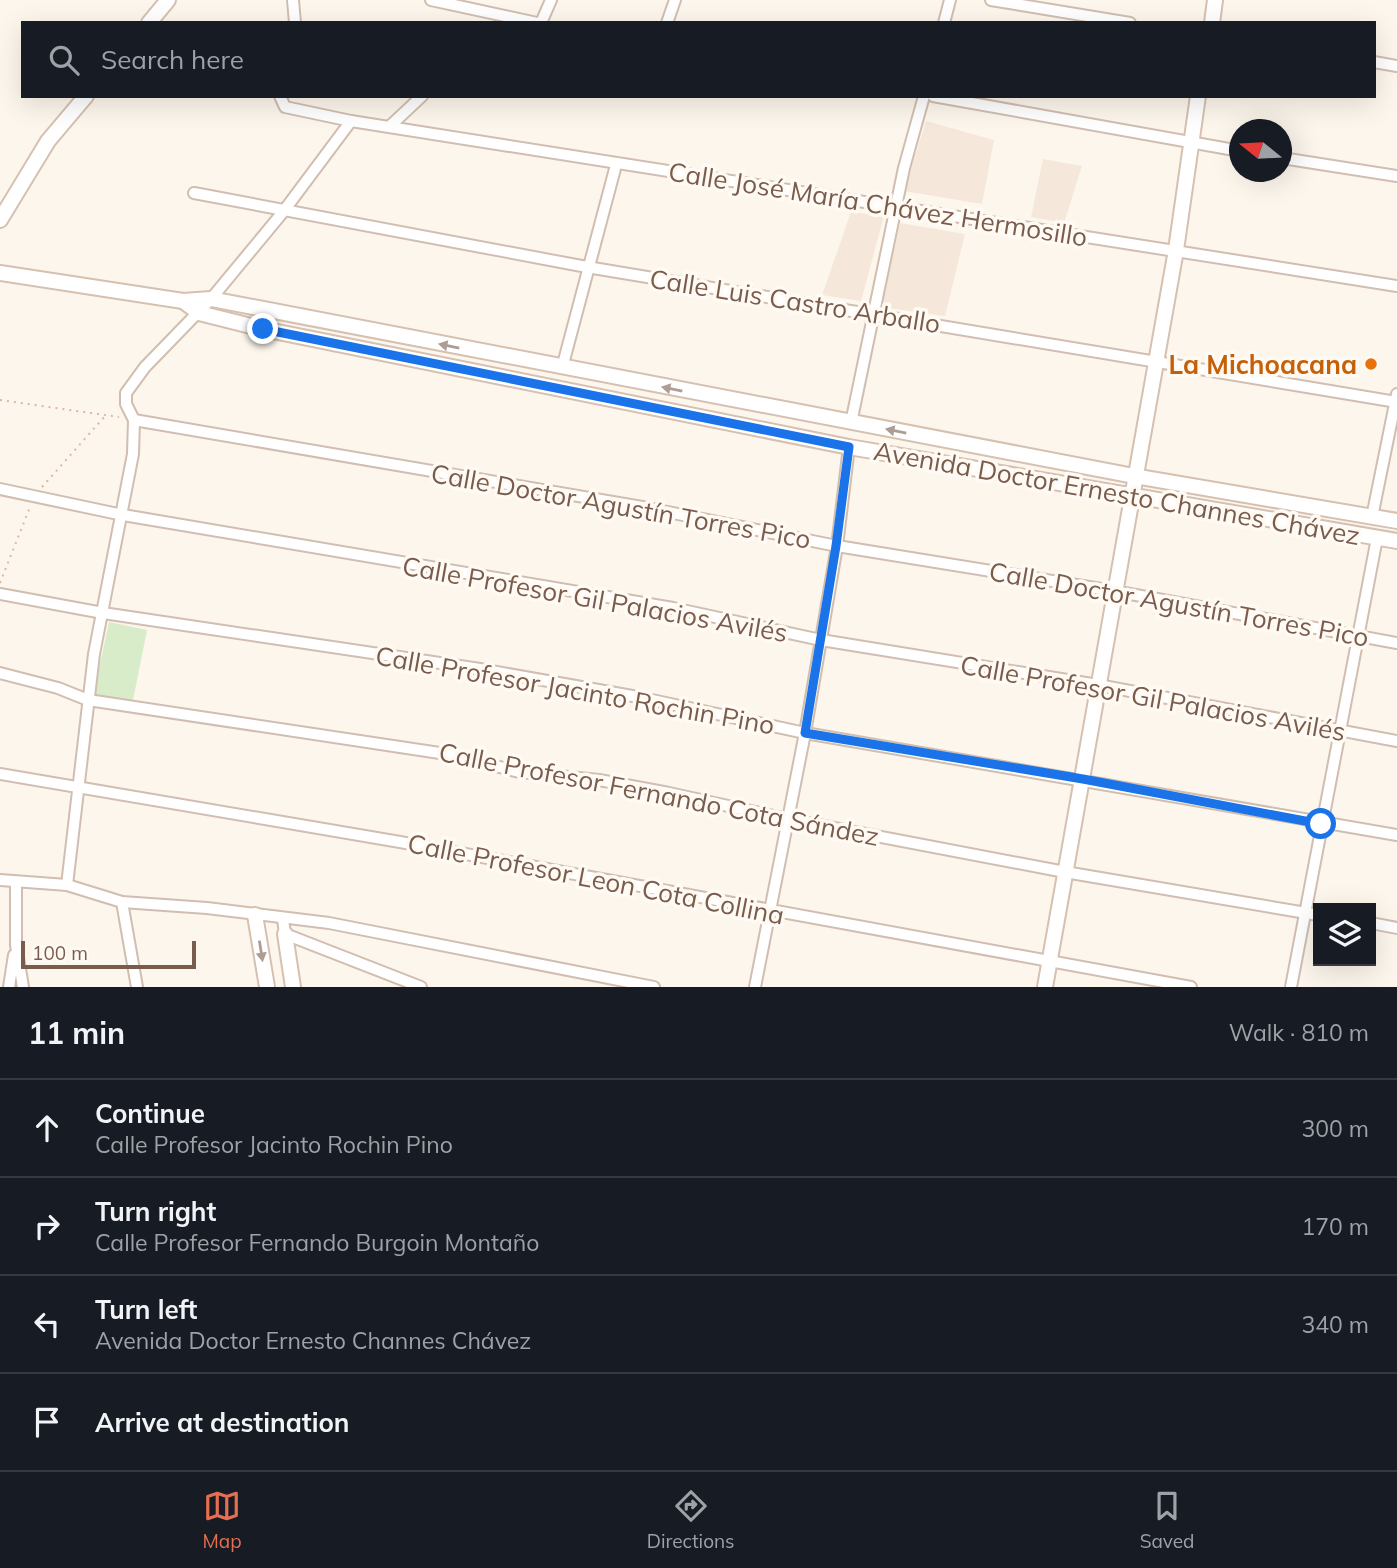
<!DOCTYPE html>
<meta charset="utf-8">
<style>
:root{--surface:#171b24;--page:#242831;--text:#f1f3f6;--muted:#9ea1a6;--line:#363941;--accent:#e76f51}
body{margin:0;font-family:Mulish,sans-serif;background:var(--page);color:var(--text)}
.controls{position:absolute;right:21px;bottom:21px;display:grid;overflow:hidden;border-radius:0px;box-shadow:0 7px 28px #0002}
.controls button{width:63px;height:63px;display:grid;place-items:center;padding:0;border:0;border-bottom:2px solid var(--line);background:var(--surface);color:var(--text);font:35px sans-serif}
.compass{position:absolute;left:1229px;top:119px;width:63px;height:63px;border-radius:50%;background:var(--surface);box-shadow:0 7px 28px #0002;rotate:288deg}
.scale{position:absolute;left:21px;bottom:18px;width:175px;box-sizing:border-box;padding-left:7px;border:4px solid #7a5c4d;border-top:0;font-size:19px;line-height:24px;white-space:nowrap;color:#7a5c4d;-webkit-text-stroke:5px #fffaf3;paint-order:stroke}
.stop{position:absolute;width:21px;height:21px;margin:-16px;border:5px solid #1a73e8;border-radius:50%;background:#fff}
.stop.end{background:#1a73e8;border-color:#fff;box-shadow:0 2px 7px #0008}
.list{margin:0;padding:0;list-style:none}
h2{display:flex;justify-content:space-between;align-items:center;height:91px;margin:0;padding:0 28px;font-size:30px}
h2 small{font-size:23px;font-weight:400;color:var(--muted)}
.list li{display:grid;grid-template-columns:46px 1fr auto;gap:21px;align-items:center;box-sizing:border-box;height:98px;padding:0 28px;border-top:2px solid var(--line)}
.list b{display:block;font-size:26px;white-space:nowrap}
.list p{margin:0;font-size:23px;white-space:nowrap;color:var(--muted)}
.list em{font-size:23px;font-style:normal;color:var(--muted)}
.icon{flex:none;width:38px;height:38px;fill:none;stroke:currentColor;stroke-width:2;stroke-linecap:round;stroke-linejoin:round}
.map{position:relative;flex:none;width:1397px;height:987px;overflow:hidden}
.search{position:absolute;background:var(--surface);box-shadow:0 7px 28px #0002;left:21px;right:21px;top:21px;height:77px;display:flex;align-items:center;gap:18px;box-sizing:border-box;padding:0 24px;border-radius:0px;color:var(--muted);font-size:26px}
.sheet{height:483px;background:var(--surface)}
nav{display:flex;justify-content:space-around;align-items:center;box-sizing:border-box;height:98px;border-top:2px solid var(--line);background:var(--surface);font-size:19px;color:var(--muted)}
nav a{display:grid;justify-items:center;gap:4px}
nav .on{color:var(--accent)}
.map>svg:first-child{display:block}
.residential{fill:#f5e8da}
.green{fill:#d8ecc9}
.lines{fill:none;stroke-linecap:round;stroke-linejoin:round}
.street-casing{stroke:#d1beb0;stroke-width:14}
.secondary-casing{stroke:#d6c0b0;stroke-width:18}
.path{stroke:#d9b8a5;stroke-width:2;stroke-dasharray:2 5;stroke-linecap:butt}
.street{stroke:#fff;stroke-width:10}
.secondary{stroke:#fff;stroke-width:14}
.oneway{fill:#af9d94}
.route{stroke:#1a73e8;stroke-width:9}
.food-dot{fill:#e8710a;stroke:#fffaf3;stroke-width:2.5}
.labels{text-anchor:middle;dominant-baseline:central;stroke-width:7;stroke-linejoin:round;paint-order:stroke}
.street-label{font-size:26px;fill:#7a5c4d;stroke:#fffaf3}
.food-label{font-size:26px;font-weight:bold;fill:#c56008;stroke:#fffaf3;text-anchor:end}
</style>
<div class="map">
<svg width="1397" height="987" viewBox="0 0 1397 987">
<rect width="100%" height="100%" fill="#fdf6ec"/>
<!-- residential -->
<g class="residential">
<polygon points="926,121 994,140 982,204 904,191"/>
<polygon points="1043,159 1082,166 1064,223 1031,217"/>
<polygon points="851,212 884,216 861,301 822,295"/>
<polygon points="900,223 965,234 945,316 881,307"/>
</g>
<!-- green -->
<polygon class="green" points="109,622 147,630 132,705 93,697"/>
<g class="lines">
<defs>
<g id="street">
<polyline points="293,0 295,23"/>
<polyline points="431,0 537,23"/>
<polyline points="991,0 1130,23"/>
<polyline points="541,23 551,0"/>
<polyline points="667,23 675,0"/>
<polyline points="944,23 950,0"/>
<polyline points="1374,62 1397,66"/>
<polyline points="280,96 285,107 351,121"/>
<polyline points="933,96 1240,151"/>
<polyline points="390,126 422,96"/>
<polyline points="1282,158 1397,176"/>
<polyline points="194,193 587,267 1397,402"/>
<polyline points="562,368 616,165"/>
<polyline points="134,420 648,508 837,546 1114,591 1397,643"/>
<polyline points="851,423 904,168 924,96"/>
<polyline points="0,489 123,515 673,608 821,640 1098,685 1397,741"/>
<polyline points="1372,517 1397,394"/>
<polyline points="0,594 103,613 480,669 638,697 805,733 1397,835"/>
<polyline points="0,673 58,688 88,700 453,755 519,772 599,780 669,793 787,819 1065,872 1318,915"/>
<polyline points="0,774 400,842 1191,987"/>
<polyline points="0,880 67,885 122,902 207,908 329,923 654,987"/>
<polyline points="16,883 16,945 23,987"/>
<polyline points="67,885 94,654 133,454 134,420 126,404 126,393 145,367 211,299 283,212 351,121 1397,286"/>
<polyline points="122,902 137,987"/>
<polyline points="283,919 285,934 421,987"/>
<polyline points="1371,923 1397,928"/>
<polyline points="9,987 14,955"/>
<polyline points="755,987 805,733 837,546 849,447"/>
<polyline points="1291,987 1377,538"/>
</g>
<g id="secondary">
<polyline points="149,23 168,0"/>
<polyline points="1212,23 1215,0"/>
<polyline points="0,220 48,141 86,96"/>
<polyline points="0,273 183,301 211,299 1134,476 1397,521"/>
<polyline points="183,301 199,313 263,329 849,447 1397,541"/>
<polyline points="255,915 267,987"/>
<polyline points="285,934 293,987"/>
<polyline points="1045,987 1176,250 1198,96"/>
</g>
</defs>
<!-- street casing -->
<use href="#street" class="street-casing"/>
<!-- secondary casing -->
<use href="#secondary" class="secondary-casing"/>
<!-- path -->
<g class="path">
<polyline points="0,400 119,417"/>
<polyline points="42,487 106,415"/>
<polyline points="0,583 30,507"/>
</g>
<!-- street -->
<use href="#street" class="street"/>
<!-- secondary -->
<use href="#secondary" class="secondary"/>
</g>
<!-- one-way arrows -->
<defs><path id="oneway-solid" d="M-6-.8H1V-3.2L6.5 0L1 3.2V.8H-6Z" transform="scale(1.75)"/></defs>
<g class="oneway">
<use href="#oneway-solid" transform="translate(449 346) rotate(-169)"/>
<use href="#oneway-solid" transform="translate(672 389) rotate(-169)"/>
<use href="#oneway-solid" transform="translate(896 431) rotate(-169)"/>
<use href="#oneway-solid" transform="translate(261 951) rotate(81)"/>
</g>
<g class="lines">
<!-- route -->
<polyline class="route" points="263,329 849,447 836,546 805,733 1083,779 1321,824"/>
</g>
<!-- markers -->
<circle class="food-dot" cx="1371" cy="364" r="7"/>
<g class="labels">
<!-- street labels -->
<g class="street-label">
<text transform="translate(878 204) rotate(9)">Calle José María Chávez Hermosillo</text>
<text transform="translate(795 301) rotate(9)">Calle Luis Castro Arballo</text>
<text transform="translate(1117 493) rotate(10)">Avenida Doctor Ernesto Channes Chávez</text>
<text transform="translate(621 506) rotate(10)">Calle Doctor Agustín Torres Pico</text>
<text transform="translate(595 599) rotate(10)">Calle Profesor Gil Palacios Avilés</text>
<text transform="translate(1179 604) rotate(10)">Calle Doctor Agustín Torres Pico</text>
<text transform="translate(575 690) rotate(10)">Calle Profesor Jacinto Rochin Pino</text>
<text transform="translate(1153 698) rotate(10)">Calle Profesor Gil Palacios Avilés</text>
<text transform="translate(659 794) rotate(11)">Calle Profesor Fernando Cota Sández</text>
<text transform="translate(596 879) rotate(11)">Calle Profesor Leon Cota Collina</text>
</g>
<!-- food labels -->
<g class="food-label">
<text x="1357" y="364">La Michoacana</text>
</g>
</g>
</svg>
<div class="controls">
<button><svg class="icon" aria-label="layers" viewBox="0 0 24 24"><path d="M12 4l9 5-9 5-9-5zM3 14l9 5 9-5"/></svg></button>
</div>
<svg class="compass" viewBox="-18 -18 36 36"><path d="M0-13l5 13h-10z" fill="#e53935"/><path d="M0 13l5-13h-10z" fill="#9ea1a6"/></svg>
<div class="scale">100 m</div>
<div class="stop" style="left:1321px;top:824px"></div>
<div class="stop end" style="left:263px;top:329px"></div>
<div class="search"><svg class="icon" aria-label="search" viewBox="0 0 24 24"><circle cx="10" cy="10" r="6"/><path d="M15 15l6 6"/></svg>Search here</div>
</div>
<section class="sheet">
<h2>11 min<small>Walk · 810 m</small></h2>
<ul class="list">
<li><svg class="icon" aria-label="ahead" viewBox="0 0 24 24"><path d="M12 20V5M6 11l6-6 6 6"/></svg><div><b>Continue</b><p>Calle Profesor Jacinto Rochin Pino</p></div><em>300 m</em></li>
<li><svg class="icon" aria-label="right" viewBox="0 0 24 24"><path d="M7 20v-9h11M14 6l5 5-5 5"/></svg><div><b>Turn right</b><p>Calle Profesor Fernando Burgoin Montaño</p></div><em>170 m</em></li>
<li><svg class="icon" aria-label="left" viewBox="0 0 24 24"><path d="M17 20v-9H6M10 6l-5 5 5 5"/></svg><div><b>Turn left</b><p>Avenida Doctor Ernesto Channes Chávez</p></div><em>340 m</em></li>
<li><svg class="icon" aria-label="arrive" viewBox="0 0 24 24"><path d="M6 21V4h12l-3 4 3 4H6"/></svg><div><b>Arrive at destination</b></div></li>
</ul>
</section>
<nav>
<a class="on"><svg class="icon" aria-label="map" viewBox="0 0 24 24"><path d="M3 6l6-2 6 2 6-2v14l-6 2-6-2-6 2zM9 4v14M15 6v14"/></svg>Map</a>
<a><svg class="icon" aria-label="directions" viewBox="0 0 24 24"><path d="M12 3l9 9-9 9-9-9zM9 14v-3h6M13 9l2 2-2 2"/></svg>Directions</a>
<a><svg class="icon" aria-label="saved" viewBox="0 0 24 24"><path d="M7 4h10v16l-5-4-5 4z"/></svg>Saved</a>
</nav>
